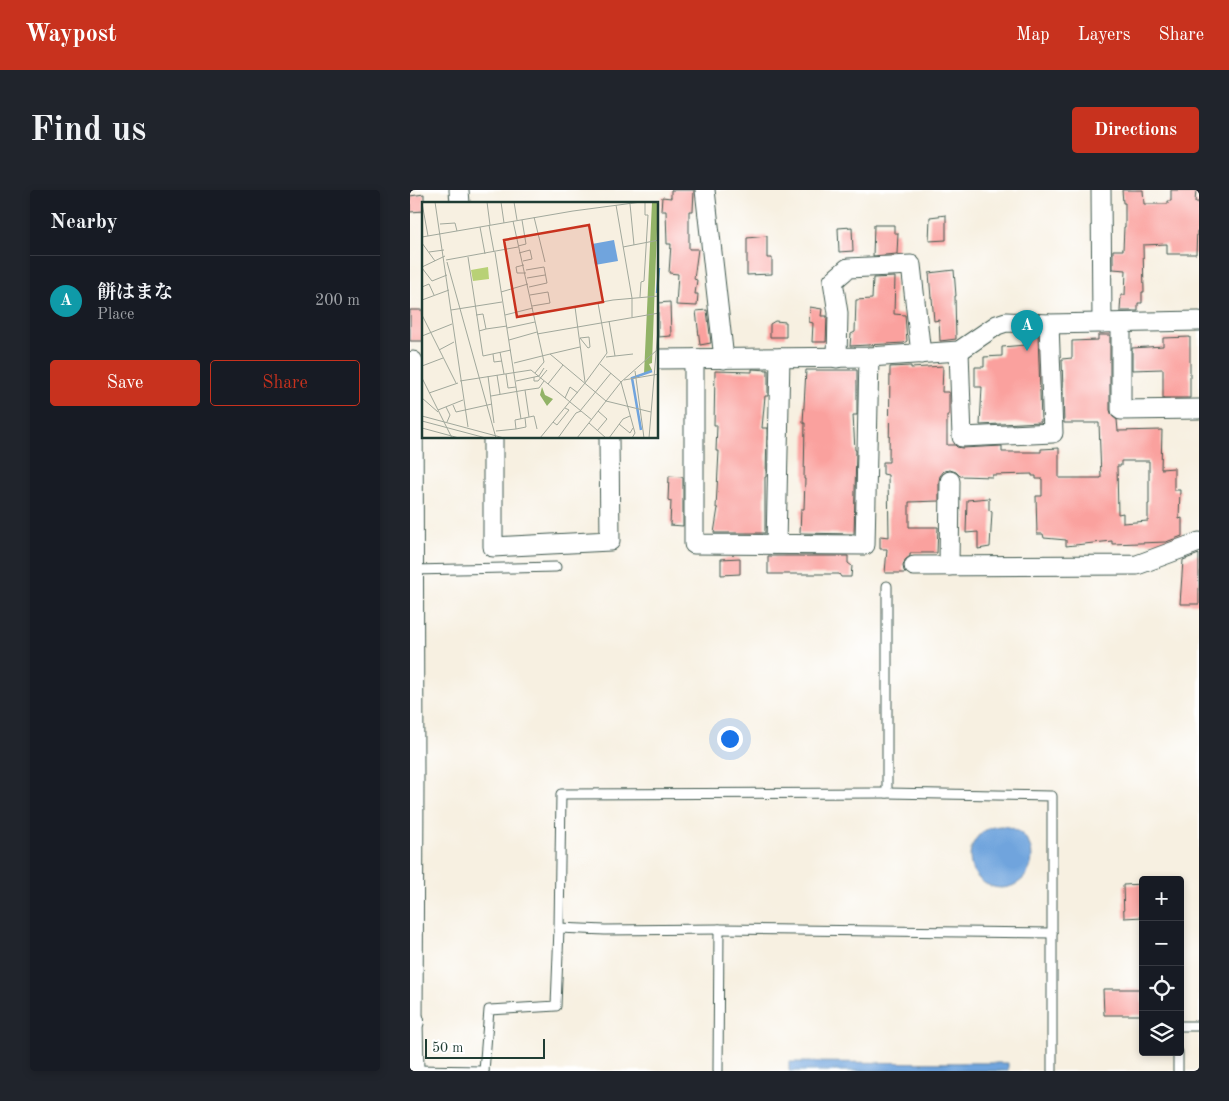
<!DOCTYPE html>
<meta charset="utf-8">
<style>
:root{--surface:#171b24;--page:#20242c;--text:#f1f3f6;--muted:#9ea1a6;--line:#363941;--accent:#c8321e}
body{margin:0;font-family:"Old Standard TT","Noto Serif JP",serif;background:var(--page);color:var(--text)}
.controls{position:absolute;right:15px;bottom:15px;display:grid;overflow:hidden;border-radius:5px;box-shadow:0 2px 8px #0003}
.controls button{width:45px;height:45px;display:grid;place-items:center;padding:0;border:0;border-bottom:1px solid var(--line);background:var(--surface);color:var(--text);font:25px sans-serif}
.scale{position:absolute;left:15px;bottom:12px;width:120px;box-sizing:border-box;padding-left:5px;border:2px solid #1f3d34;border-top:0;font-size:14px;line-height:18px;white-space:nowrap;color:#1f3d34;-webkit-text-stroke:4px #fff;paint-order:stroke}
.you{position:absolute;left:319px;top:548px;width:18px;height:18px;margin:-12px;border:4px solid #fff;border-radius:50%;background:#1a73e8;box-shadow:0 0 0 8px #1a73e833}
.badge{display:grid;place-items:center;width:32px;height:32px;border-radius:50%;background:var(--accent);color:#fff;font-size:16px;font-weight:700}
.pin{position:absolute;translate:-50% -41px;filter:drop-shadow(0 1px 2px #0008)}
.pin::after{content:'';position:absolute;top:26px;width:18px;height:15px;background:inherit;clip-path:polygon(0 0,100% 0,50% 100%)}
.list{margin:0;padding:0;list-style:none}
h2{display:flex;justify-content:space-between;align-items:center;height:65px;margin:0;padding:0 20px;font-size:21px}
h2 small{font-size:16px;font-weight:400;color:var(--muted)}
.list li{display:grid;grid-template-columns:32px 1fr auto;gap:15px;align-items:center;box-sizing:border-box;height:90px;padding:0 20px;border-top:1px solid var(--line)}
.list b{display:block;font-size:19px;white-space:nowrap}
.list p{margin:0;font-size:16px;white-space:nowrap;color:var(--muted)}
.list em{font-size:16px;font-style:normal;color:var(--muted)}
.actions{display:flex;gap:10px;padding:15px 20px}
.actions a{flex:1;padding:11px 0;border:1px solid var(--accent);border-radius:5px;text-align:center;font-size:18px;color:var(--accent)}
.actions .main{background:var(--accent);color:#fff}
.icon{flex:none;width:28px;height:28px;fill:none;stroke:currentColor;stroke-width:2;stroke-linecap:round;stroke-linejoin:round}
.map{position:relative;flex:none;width:789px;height:881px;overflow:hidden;border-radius:5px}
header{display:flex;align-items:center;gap:30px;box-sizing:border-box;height:70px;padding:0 25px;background:var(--accent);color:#fff}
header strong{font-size:24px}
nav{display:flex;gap:28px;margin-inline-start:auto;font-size:18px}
.intro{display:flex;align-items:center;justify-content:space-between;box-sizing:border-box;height:120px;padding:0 30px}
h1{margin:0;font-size:35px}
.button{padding:12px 22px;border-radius:5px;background:var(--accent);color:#fff;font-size:18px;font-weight:700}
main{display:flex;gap:30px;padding:0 30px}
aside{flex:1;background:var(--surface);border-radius:5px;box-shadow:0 2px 8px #0003}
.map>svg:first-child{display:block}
.water{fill:#70a4dd;stroke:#487088}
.building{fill:#faa19e;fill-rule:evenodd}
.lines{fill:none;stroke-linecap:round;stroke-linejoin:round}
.service-casing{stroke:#3f584e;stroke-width:11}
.minor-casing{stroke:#3f584e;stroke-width:21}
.tertiary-casing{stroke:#3f584e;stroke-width:24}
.service{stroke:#fff;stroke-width:9}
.minor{stroke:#fff;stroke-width:19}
.tertiary{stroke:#fff;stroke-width:22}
.inset-river{fill:none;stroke:#70a4dd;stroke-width:2.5}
.inset-road{fill:none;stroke:#a1a89c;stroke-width:1}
.view{fill:#c8321e;fill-opacity:0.15;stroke:#c8321e;stroke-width:2.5}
.inset-edge{fill:none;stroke:#1f3d34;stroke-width:2.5}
</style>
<header>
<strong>Waypost</strong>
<nav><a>Map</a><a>Layers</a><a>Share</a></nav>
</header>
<div class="intro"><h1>Find us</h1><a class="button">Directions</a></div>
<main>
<aside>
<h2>Nearby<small></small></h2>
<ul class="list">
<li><span class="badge" style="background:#0f9aa8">A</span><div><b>餅はまな</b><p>Place</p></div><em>200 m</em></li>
</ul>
<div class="actions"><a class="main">Save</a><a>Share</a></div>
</aside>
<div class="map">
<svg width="789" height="881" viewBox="0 0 789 881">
<rect width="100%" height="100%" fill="#fff"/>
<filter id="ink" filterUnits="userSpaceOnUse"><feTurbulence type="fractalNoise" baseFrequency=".02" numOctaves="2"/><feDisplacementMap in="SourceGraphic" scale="10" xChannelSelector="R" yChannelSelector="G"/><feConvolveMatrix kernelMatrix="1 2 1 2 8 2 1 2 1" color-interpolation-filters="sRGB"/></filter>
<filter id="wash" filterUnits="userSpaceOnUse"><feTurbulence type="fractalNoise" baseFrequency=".0096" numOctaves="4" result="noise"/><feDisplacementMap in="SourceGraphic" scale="20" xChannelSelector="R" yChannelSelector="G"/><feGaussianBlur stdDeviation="1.12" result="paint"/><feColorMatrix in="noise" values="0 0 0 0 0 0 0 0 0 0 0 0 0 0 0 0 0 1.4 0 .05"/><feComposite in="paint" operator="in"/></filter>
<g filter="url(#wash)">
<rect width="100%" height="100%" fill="#f7f0e1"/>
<!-- water -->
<g class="water">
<circle cx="591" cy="667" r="31"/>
<polygon points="379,872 598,873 598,881 379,881"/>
</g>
<g id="blocks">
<!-- building -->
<g class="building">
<polygon points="261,0 284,0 283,21 279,21 279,59 288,59 284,89 287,90 285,104 288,104 287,116 266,115 268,84 259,83 261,54 257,54 256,21 251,21 252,7 261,8"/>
<polygon points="712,0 733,0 734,14 758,14 758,11 761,11 761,0 786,0 785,12 789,12 789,41 787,41 786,64 757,64 757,54 733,55 734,102 732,102 732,113 728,113 728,121 710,121 711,105 715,105 716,80 703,79 703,60 713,60 714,37 715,37 715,13 713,13"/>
<polygon points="14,4 14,21 0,22 0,6"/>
<polygon points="536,25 536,50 519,51 520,27"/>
<polygon points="464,35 484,35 484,43 488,43 487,64 463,66"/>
<polygon points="442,37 443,61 429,62 428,38"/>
<polygon points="357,46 357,68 362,68 362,84 337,85 337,48"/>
<polygon points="544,80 546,106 545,106 546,149 530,151 529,130 524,131 522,108 521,108 519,83"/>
<polygon points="485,87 484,124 495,125 497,151 494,153 440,156 441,144 445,142 446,110 462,109 463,88"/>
<polygon points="260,112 261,146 248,147 248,113"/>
<polygon points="400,117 412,119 411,126 417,126 416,152 402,152 403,133 399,132"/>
<polygon points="0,120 13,120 14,151 0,151"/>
<polygon points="297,120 301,153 290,155 286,121"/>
<polygon points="365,131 376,132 376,147 360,147 360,134"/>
<polygon points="615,144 628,145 631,232 570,235 572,197 565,197 565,177 574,177 574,167 592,166 592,157 615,155"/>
<path d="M688 145H700V220L702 226 707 230 708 241 752 240 751 279 764 278V300H770L769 329 772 328V346L756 352 702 354V351L656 356V350L634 348 633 344H627L626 306H632V289H626V286H622V284L582 285V287L550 286 546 282 540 280 534 281 530 286 529 291V311L499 312V337H528L527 363H500V366L495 370 493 376 494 381 496 383H475L477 359H470V346L479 347 478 285 473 284V272H479L480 177 501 176V178L533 176 532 202H539V225H537V255H545L547 257 552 258 592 256V262H631V259L649 258V288H691L689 233H654L652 169 662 168V151L688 150ZM711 271H739V314H738V331L713 333V323L708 324 707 276H711Z"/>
<polygon points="780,147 780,208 753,208 753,179 722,180 722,158 753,156 753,148"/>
<polygon points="342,179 358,180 358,206 355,206 352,238 357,238 356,287 355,287 355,343 304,343 308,318 306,318 309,261 306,261 307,235 304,235 305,181 342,182"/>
<polygon points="396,180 447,180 447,225 443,225 445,260 446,260 444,344 390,343 391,319 394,319 395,289 394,289 395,233 393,233"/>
<polygon points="259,286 273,287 273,336 260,335 261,311 258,310"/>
<polygon points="579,308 579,320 582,322 580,357 568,359 568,342 556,343 557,310"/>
<polygon points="789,364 789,414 770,414 773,370"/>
<polygon points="358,366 438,366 438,373 442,376 441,387 431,387 429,384 358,384"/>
<polygon points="330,368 330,384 311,385 311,369"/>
<polygon points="733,694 733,727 714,728 713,695"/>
<polygon points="693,799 731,799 733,825 694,825"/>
</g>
</g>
</g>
<g filter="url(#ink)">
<use href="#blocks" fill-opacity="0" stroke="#3f584e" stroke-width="1"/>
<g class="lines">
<defs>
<g id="service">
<polyline points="3,380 146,377"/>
<polyline points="477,396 477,603"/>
<polyline points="149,738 195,740 309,739 642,743"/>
<polyline points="770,836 789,836"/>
<polyline points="4,880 74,881"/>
<polyline points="74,881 79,820 146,816 149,738 151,604 477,603 642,606 642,881"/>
<polyline points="308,881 309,739"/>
<polyline points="768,881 768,862"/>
</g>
<g id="minor">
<polyline points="49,0 50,14"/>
<polyline points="295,0 314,169"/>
<polyline points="691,0 692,133"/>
<polyline points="711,133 711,220 789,219"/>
<polyline points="549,161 552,247 643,243 639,134"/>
<polyline points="427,168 428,123 423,91 438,78 501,75 511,164"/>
<polyline points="248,169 459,167 549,161 587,135 596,132 639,134 789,131"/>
<polyline points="284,169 284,354 455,355 459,167"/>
<polyline points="3,171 4,595 3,831 4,881"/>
<polyline points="83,248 83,357 200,351 199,248"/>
<polyline points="366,354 370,168"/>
<polyline points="504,376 727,375 789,352"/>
<polyline points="539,376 540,291"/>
</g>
<polyline id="tertiary" points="0,831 3,831"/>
</defs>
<!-- service casing -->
<use href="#service" class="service-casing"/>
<!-- minor casing -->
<use href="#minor" class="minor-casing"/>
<!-- tertiary casing -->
<use href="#tertiary" class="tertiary-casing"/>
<!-- service -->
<use href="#service" class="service"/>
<!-- minor -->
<use href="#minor" class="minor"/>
<!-- tertiary -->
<use href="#tertiary" class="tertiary"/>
</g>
</g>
<!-- overview -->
<g transform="translate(12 12)">
<rect width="236" height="236" fill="#f7f0e1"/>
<path d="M66 65 67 77 51 79 49 68Z" fill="#b8d176"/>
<path d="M230 0H236L230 161 227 162 230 168 222 172ZM120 185 123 193 131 197 125 204 118 193Z" fill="#92b367"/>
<path d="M192 38 196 59 173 63 170 42Z" fill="#70a4dd"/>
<path class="inset-river" d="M235 91 237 66M219 228 210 176 230 169"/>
<path class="inset-road" d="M13 0 46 225M65 0 68 23M79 0 82 21M92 0 95 18M0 1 6 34M208 2 212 43M194 3 210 96V115M112 15 123 60M91 19 122 160 113 171M18 22 33 21 35 29M67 23 72 50M58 25 63 52M0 35 151 9 219 0M0 41 13 59M96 44 104 42 100 18M201 45 237 38M7 50 22 48M73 50 99 217M97 51 108 48 110 57 101 59M46 55 61 154 89 148M24 58 96 45M25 60 74 236M102 63 94 65 95 71H104M0 65 23 54M0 66 10 79 25 73M104 68 122 65 125 81 107 85M105 76 123 73M0 85 7 82 12 93M79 90 106 82M108 93 126 90 128 101 110 104M218 95 219 80 222 79 226 13H223V0M0 98 27 88M153 105 163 180M29 108 80 100M112 112 191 98 237 94M0 113 34 181M54 113 61 112 64 127 57 129M83 113 111 106M187 119 193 154M85 126 113 120M64 127 85 124M115 132 237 111M0 134 30 122M158 136 166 146 168 145 167 135 158 136M87 138 115 130M17 148 32 140M78 150 82 172M71 152 72 160 80 159M128 152 158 145M184 155 211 152M92 161 128 152 184 199 229 210M178 162 199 180 213 231 210 236M0 164 21 156M213 169 222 236M84 172 86 186 94 185M75 173 78 192M66 174 72 221M112 175V179H116L125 168M0 176 30 236M202 178 237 172M38 179 109 168 170 218M94 179 117 174 122 166M163 181 185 151 176 101M126 182 141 163M103 188 117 186 122 179M7 191 36 181M69 194 103 188 107 215M0 196 16 210M143 196 148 185 156 191M31 203 34 210 70 202M24 205 28 213 25 220M16 208 41 198M158 209 189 171M0 214 82 236M0 219 64 236M131 220 135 223 147 208 143 206M167 221 184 236M197 222 208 231 211 226M0 226 37 236M94 227 104 225 103 216M74 229 94 227 93 218 112 214 115 227M175 229 185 217 176 209M118 236 163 181M136 236 154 211 159 209M155 236 199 180 235 148M187 236 201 217 208 214M227 236 237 115"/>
<path class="view" d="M167 23 181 100 95 115 82 38Z"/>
<rect width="236" height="236" class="inset-edge"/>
</g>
</svg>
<div class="controls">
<button>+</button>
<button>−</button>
<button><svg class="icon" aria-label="locate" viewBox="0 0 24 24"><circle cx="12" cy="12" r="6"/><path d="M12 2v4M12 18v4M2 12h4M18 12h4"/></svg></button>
<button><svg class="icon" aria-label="layers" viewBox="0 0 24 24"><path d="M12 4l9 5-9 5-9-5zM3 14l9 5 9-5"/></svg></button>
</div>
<div class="scale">50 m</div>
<div class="you"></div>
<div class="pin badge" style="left:617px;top:161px;background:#0f9aa8">A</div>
</div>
</main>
